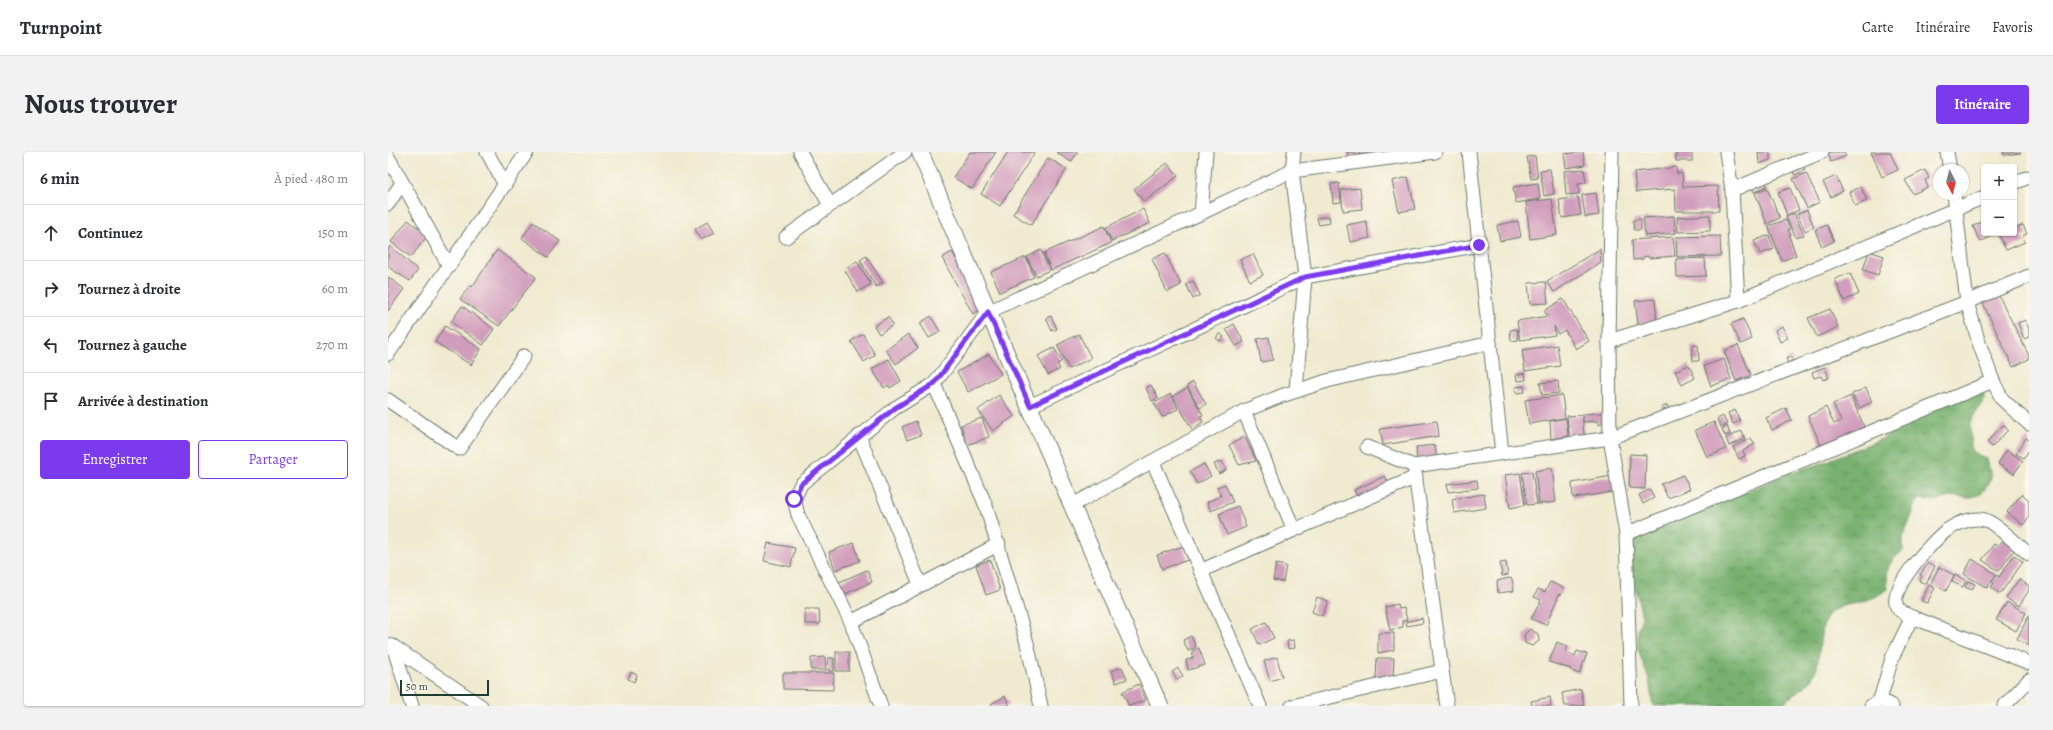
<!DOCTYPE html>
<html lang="fr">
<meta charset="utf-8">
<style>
:root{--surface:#fff;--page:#f2f2f3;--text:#2b2b33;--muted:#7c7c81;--line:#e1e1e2;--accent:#7c3aed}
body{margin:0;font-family:Alegreya,serif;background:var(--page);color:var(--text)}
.controls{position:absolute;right:12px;top:12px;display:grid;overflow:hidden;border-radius:4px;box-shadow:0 1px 3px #0004}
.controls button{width:36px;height:36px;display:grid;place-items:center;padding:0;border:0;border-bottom:1px solid var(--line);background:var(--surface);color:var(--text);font:20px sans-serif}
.compass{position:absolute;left:1545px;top:12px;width:36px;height:36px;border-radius:50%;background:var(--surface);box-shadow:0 1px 3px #0004;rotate:173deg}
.scale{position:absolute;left:12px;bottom:10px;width:89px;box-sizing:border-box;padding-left:4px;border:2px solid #1f3d34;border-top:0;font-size:11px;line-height:14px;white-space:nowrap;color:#1f3d34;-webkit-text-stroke:3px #fbf7ec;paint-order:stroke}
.stop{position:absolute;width:12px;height:12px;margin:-9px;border:3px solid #7c3aed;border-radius:50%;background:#fff}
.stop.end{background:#7c3aed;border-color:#fff;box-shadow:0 1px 4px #0008}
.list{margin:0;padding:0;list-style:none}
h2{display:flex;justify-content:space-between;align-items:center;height:52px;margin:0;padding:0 16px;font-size:17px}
h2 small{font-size:13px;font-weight:400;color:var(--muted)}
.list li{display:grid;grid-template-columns:26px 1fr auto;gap:12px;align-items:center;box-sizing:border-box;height:56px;padding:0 16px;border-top:1px solid var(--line)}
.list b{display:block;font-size:15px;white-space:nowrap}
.list em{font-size:13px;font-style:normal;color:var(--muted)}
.actions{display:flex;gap:8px;padding:12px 16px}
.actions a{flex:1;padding:9px 0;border:1px solid var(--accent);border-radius:4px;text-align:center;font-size:14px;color:var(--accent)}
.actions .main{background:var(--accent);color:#fff}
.icon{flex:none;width:22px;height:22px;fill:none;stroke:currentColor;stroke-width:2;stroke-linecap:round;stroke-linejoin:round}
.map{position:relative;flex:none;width:1641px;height:554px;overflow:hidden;border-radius:4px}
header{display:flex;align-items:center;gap:24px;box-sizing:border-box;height:56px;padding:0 20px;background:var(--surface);border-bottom:1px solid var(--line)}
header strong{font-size:19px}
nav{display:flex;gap:22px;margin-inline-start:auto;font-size:14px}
.intro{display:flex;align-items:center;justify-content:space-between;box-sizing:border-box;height:96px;padding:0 24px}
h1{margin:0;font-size:28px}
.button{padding:10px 18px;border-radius:4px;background:var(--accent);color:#fff;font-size:14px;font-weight:700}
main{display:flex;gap:24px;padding:0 24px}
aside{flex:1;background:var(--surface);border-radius:4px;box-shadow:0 1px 3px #0004}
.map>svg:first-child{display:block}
.forest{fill:url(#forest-crowns);stroke:#4c7752}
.building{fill:#d19dbc}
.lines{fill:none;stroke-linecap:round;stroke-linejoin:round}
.minor-casing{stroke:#687a6b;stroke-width:15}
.tertiary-casing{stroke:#687a6b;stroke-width:18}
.minor{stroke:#fff;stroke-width:13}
.tertiary{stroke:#fff;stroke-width:16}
.route{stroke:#7c3aed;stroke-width:5}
</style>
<header>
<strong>Turnpoint</strong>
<nav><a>Carte</a><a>Itinéraire</a><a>Favoris</a></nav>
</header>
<div class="intro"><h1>Nous trouver</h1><a class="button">Itinéraire</a></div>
<main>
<aside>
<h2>6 min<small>À pied · 480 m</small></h2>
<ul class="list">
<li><svg class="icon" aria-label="ahead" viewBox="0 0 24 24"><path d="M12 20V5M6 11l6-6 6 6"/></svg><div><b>Continuez</b></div><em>150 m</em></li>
<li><svg class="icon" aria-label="right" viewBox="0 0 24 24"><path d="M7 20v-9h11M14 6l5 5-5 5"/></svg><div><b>Tournez à droite</b></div><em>60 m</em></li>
<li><svg class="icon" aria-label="left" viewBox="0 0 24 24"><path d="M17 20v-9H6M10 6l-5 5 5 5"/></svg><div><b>Tournez à gauche</b></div><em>270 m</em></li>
<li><svg class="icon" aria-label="arrive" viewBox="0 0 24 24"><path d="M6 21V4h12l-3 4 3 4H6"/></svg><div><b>Arrivée à destination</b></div></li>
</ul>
<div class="actions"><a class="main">Enregistrer</a><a>Partager</a></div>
</aside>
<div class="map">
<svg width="1641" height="554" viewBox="0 0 1641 554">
<defs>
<pattern id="forest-crowns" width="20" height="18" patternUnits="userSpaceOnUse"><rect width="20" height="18" fill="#78b16f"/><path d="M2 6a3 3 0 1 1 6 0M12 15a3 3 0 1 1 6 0" fill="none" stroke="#62915c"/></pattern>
</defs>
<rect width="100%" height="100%" fill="#fbf7ec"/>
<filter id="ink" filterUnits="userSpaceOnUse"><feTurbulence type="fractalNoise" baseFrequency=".025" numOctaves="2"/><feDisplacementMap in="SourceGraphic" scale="8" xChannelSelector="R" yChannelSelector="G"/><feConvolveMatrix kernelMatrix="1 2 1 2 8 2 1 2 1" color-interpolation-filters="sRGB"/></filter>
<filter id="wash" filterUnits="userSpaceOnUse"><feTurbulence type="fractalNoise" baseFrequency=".012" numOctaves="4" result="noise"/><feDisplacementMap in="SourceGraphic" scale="16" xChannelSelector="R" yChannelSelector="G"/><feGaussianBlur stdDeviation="0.9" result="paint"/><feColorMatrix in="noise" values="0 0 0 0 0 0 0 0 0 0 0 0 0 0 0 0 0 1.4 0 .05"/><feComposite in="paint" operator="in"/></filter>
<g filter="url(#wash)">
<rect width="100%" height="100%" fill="#f0ead0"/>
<!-- forest -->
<path class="forest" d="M1593 237 1597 247 1582 270 1583 298 1590 304 1599 307 1603 325 1601 332 1593 342 1579 346 1567 344 1547 349 1530 347 1515 386V399C1499 411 1498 417 1500 437L1487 445 1474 450 1454 454 1440 462C1437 469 1434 476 1433 483 1429 510 1433 525 1408 541 1398 548 1399 550 1387 554H1265L1261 527 1250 498V478L1254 465 1248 438 1241 426 1238 396 1255 380 1280 373 1334 345 1351 343 1402 320 1429 313 1496 286 1521 267Z"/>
<g id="blocks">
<!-- building -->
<g class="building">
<polygon points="582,0 608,0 584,37 565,25"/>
<polygon points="620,0 647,0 612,54 593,42"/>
<polygon points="668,0 690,0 683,10"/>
<polygon points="959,0 968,0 969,10 961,11"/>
<polygon points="971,0 979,0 980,8 972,9"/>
<polygon points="1195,0 1197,13 1178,16 1176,2"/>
<rect x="1288" y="0" width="16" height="9"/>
<polygon points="1370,0 1382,0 1382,8 1371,12"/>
<polygon points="1443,0 1456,0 1458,4 1443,10 1440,1"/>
<polygon points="1483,0 1502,0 1510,18 1494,25"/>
<polygon points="1615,0 1633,0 1633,1 1616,3"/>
<polygon points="1147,4 1150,26 1143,27 1139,5"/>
<polygon points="660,6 679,17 643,73 625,62"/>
<polygon points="1413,10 1417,18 1407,23 1403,16"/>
<polygon points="779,11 790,24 756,50 746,37"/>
<polygon points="1288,15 1289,22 1294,21 1295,35 1330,34 1331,59 1288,59 1287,37 1248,40 1246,20"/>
<polygon points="1162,17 1166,42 1156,44 1152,18"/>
<polygon points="1196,17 1198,31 1190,32 1191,42 1178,43 1176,19"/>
<polygon points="1537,18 1541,26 1537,28 1540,35 1525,42 1517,28"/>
<polygon points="1418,21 1432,50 1419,56 1405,27"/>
<polygon points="1448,24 1455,39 1443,45 1435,30"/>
<polygon points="1020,25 1027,57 1011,60 1004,29"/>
<polygon points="1376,28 1379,34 1366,40 1363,33"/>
<polygon points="951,31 953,50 945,51 943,32"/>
<polygon points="1150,31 1152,47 1128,51 1125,35"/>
<polygon points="1473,35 1479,49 1467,54 1461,40"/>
<polygon points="972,36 974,57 955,59 953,38"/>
<polygon points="1379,36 1392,66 1379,72 1367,41"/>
<polygon points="1402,36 1411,58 1399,63 1390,40"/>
<polygon points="1208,41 1211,63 1197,65 1194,43"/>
<polygon points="1190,45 1193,63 1174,66 1171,48"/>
<polygon points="1164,47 1169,83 1142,87 1138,50"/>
<polygon points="755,57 762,71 724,89 717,76"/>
<polygon points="1419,58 1426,75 1417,79 1409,62"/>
<polygon points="1406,61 1416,83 1408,86 1398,65"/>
<polygon points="1322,63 1322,79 1290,80 1289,65"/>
<polygon points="941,64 942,71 931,73 929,66"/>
<polygon points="1286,64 1288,81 1257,84 1255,66"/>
<polygon points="1253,67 1253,78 1246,78 1245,68"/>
<polygon points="20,68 40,83 23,105 3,90"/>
<polygon points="1398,68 1402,77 1400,78 1403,83 1401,84 1408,103 1394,109 1380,74"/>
<polygon points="978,69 982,86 962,90 959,73"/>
<polygon points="1130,69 1133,85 1112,89 1109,73"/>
<polygon points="1596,69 1596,81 1611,81 1592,90 1585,74"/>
<polygon points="145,70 172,89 160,105 134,86"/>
<polygon points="319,70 326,81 313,88 307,77"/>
<polygon points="1439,73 1446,89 1434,95 1427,78"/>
<polygon points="1635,73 1639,82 1634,84 1637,90 1618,98 1611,83 1616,81 1626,81 1626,77"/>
<polygon points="716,74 723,91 663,118 656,101"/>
<polygon points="1381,83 1386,97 1372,102 1366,89"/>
<polygon points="1332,84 1333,104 1289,105 1288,85"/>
<polygon points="1285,85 1287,104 1261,106 1260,104 1255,105 1255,107 1245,108 1244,88"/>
<polygon points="2,94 30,118 22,129 0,115 0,98"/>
<polygon points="1212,97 1213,110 1166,140 1159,129"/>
<polygon points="109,98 148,125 111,174 72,147 82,133 84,135"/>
<polygon points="653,98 662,118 648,124 639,105"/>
<polygon points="1481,99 1496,104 1490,123 1475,118"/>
<polygon points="564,100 595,156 585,162 554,106"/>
<polygon points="777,101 793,133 779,140 764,107"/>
<polygon points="865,102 875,123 862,129 852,108"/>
<polygon points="478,104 495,131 488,135 472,108"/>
<polygon points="638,105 646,125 612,140 603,120"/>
<polygon points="1317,106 1318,124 1289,125 1288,107"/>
<polygon points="469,109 483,132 470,140 456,117"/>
<polygon points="1462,121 1471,142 1456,149 1447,127"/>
<polygon points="0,125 16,137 0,159"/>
<polygon points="805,129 812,143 805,147 798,132"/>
<polygon points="1158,130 1160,151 1142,152 1140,131"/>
<polygon points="1610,142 1641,204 1641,207 1625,215 1594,149"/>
<polygon points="1175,147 1201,189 1188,197 1177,178 1170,182 1166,174 1167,183 1132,188 1129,169 1160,164 1156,159"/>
<polygon points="1267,147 1269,171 1251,179 1247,149"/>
<polygon points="74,154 106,177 95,193 63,170"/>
<polygon points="1442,157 1450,175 1429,185 1420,166"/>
<polygon points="543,164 552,180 541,186 532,171"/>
<polygon points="663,164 669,177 664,179 658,166"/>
<polygon points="500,165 505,173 491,182 486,174"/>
<polygon points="1355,167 1364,187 1353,192 1343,172"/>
<polygon points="1637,168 1641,177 1641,185 1636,187 1630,171"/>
<polygon points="846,172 856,190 848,194 838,177"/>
<polygon points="57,174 93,197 83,213 47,190"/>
<polygon points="1394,174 1400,186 1392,190 1387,178"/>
<polygon points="1129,177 1130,188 1123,189 1122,178"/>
<polygon points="832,181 836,185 832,189 828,186"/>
<polygon points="475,182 487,203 476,210 463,189"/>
<polygon points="520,182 530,196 508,212 498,198"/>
<polygon points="691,182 703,206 681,217 669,193"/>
<polygon points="881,185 885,208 873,210 869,187"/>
<polygon points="1169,193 1172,214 1137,219 1134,198"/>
<polygon points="1310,193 1311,209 1305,209 1303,194"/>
<polygon points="1350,193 1363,223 1348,229 1336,199"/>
<polygon points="666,196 674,209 669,212 672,217 660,223 650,204"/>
<polygon points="601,202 613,222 580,240 569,220"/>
<polygon points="1403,204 1405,208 1400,211 1398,207"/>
<polygon points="501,207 513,229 502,236 500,233 496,236 484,217"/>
<polygon points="1336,207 1343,227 1323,234 1316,214"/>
<polygon points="1301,213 1307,226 1294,233 1287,219"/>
<polygon points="1437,215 1441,226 1435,228 1433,224 1426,226 1424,220"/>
<polygon points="1137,221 1138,228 1129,229 1128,223"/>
<polygon points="1170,229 1171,241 1154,243 1152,231"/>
<polygon points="805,230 818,252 812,256 799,234"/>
<polygon points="763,233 770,246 764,249 758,236"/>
<polygon points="1136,234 1137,240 1128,241 1127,235"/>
<polygon points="799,236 815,263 812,264 815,270 804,277 785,244"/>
<polygon points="1478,236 1484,250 1471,256 1464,242"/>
<polygon points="783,242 790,257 774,265 766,251"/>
<polygon points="611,243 626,264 605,279 590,258"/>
<polygon points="1174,243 1177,266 1141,272 1137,248"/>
<polygon points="1463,244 1477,277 1434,296 1420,264 1438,255 1446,272 1453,269 1445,252"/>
<polygon points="1279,253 1283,261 1277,264 1273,256"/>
<polygon points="1398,256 1404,268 1384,278 1378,266"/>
<polygon points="1347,258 1352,269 1345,272 1340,261"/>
<polygon points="1223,260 1217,280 1215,271 1210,273 1210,269 1195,270 1195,262"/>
<polygon points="1194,263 1197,291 1182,292 1179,264"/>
<polygon points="1335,264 1339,272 1333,275 1329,267"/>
<polygon points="594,266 601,285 579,293 573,273"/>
<polygon points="1178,266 1180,284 1163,287 1162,269"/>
<polygon points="528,269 533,283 519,288 514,275"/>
<polygon points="1049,269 1051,284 995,293 992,277"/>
<polygon points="1326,270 1338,297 1319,305 1307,278"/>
<polygon points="1615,273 1620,278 1604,295 1599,290"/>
<polygon points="1339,274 1342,282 1337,284 1334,277"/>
<polygon points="1353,279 1357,287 1341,294 1338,286"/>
<polygon points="857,285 868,309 851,313 841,293"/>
<polygon points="1363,286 1367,292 1355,299 1357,304 1351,307 1345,295"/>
<polygon points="1638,286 1641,288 1641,298 1636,306 1628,302"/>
<polygon points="1047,293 1049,310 1029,312 1028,295"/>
<polygon points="1619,298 1635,309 1626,322 1610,312"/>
<polygon points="1242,302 1258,303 1257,337 1241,336"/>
<polygon points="834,309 838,318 831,322 826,312"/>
<polygon points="816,312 823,324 809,332 802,320"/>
<polygon points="1164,316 1168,350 1151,352 1147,319"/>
<polygon points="1144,320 1149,352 1139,353 1134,321"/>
<polygon points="1132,321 1137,353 1122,356 1117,323"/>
<polygon points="1295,323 1302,337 1280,346 1273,332"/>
<polygon points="997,324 1006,340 975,356 966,338"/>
<polygon points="1224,324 1226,340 1185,346 1184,331"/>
<polygon points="1089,328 1090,336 1060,340 1059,332"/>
<polygon points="837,332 845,350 823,359 819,350 833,344 829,335"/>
<polygon points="1262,337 1266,346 1255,352 1251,343"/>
<polygon points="1096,342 1098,356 1066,361 1064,347"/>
<polygon points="1634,342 1641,348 1641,366 1635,373 1619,360"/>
<polygon points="850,354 858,375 839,383 831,362"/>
<polygon points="1616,386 1628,395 1611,419 1594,408 1606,392 1610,394"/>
<polygon points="380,391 407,396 403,415 376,409"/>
<polygon points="466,391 472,409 447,418 441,400"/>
<polygon points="795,394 800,408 774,417 769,403"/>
<polygon points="1626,403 1635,410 1612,442 1603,435 1606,431 1604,430 1609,423 1611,425"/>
<polygon points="1584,407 1608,422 1599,436 1576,422"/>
<polygon points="602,408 612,438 598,443 588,413"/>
<polygon points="1118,410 1120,423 1114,424 1112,411"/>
<polygon points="1540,411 1547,414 1538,432 1531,429 1534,424 1532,423"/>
<polygon points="888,412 898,414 895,430 885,428"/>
<polygon points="1551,415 1566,423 1558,439 1543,431"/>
<polygon points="479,418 484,430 455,443 449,431"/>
<polygon points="1567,423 1578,428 1575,435 1564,430"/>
<polygon points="1121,426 1124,427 1126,439 1110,441 1109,429"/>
<polygon points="1631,427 1641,434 1641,438 1631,454 1618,446"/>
<polygon points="1580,429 1587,432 1584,438 1577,435"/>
<polygon points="1162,430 1176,436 1173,443 1171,442 1158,473 1143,467 1153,448 1146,445 1150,437 1157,440"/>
<polygon points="1541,433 1547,436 1539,451 1533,449"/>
<polygon points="929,445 940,449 934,464 924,460"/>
<polygon points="1619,450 1638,461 1628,479 1608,468"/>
<polygon points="1010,452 1011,457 1016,456 1019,468 1014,469 1015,475 1002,478 997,455"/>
<polygon points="417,457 431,457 432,472 417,472"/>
<polygon points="1641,463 1641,494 1629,487"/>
<polygon points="1034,466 1035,471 1019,474 1018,470"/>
<polygon points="878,470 886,486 871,493 864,477"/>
<polygon points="1142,477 1150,482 1151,489 1144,494 1137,491 1136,483"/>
<polygon points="990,481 1006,481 1006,498 990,501"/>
<polygon points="803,484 808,495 800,499 795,488"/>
<polygon points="906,488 907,496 900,497 899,489"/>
<polygon points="1169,490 1180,495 1177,500 1187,504 1189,499 1199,502 1191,522 1182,518 1183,517 1161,510"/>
<polygon points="811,496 817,513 800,518 798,508 805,506 804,499"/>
<rect x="448" y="500" width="13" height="19"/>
<polygon points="437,505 438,518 423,518 423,506"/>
<polygon points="889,505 894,525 882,529 876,509"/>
<polygon points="440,506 446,506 446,519 441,519"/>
<polygon points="989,506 1006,506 1005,529 988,528"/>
<polygon points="734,515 739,527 728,531 723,519"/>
<polygon points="790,516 795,524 789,528 784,520"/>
<polygon points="243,520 249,523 246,530 240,527"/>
<polygon points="395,521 446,521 445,538 395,537"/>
<polygon points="751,532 758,548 741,554 734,540"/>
<polygon points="1193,537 1196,554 1177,554 1174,541"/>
<polygon points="617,544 622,554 604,554 603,552"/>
<polygon points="1162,545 1163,554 1144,554 1143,549"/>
</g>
</g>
</g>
<g filter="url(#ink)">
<use href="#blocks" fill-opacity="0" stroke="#687a6b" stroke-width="1"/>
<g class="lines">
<defs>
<g id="minor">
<polyline points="99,0 117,33"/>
<polyline points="412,0 442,53"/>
<polyline points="906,0 904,19 917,125 908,238"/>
<polyline points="1081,0 1114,301"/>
<polyline points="1224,0 1221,189 1222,286 1238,382 1243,554"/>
<polyline points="1338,0 1344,38 1350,149"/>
<polyline points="1559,0 1562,18"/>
<polyline points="0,5 61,114"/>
<polyline points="1626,31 1641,25"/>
<polyline points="1344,38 1434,0"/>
<polyline points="1566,42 1579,150 1591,191 1605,229 1614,247 1641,272"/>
<polyline points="0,52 14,31"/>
<polyline points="813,62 818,0"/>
<polyline points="398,85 517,0"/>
<polyline points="1221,189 1350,149 1596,45"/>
<polyline points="0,202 139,0"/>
<polyline points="546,232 598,354 639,491 653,554"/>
<polyline points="0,248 71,297 136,204"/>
<polyline points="642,254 917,125 1091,93"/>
<polyline points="856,259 906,378"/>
<polyline points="471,284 532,432"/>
<polyline points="979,295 1026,314 1222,286 1579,150 1641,124"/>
<polyline points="765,310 872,554"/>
<polyline points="1026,314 1059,554"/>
<polyline points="683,354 856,259 893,244 939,229 1102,191"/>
<polyline points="1238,382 1605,229"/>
<path d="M1641 402C1632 395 1606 370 1597 368 1585 365 1570 371 1559 378 1546 387 1499 438 1509 455 1511 459 1519 463 1524 465L1641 511"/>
<polyline points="812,419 1028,325"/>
<polyline points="463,470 611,392"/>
<polyline points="0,493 6,495 93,554"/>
<polyline points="5,494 24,554"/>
<polyline points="1492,548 1504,554"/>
<polyline points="493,554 463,470 410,363 406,347 413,332 507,256 546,232 600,160 904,19 1047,0"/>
<polyline points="904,554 1054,519"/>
<polyline points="1483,554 1492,548 1504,506 1524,465"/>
<polyline points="1616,554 1641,528"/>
</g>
<path id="tertiary" d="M532 0C611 185 690 370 772 554"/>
</defs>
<!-- minor casing -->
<use href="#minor" class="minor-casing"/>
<!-- tertiary casing -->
<use href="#tertiary" class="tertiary-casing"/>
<!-- minor -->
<use href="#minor" class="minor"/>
<!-- tertiary -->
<use href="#tertiary" class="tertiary"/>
</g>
</g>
<g class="lines" filter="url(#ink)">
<!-- route -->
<polyline class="route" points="406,347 413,332 507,256 546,232 600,160 642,254 917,125 1091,93"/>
</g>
</svg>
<div class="controls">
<button>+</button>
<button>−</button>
</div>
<svg class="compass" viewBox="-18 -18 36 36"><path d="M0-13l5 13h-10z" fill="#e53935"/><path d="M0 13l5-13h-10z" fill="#7c7c81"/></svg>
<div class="scale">50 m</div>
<div class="stop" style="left:406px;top:347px"></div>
<div class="stop end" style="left:1091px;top:93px"></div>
</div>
</main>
